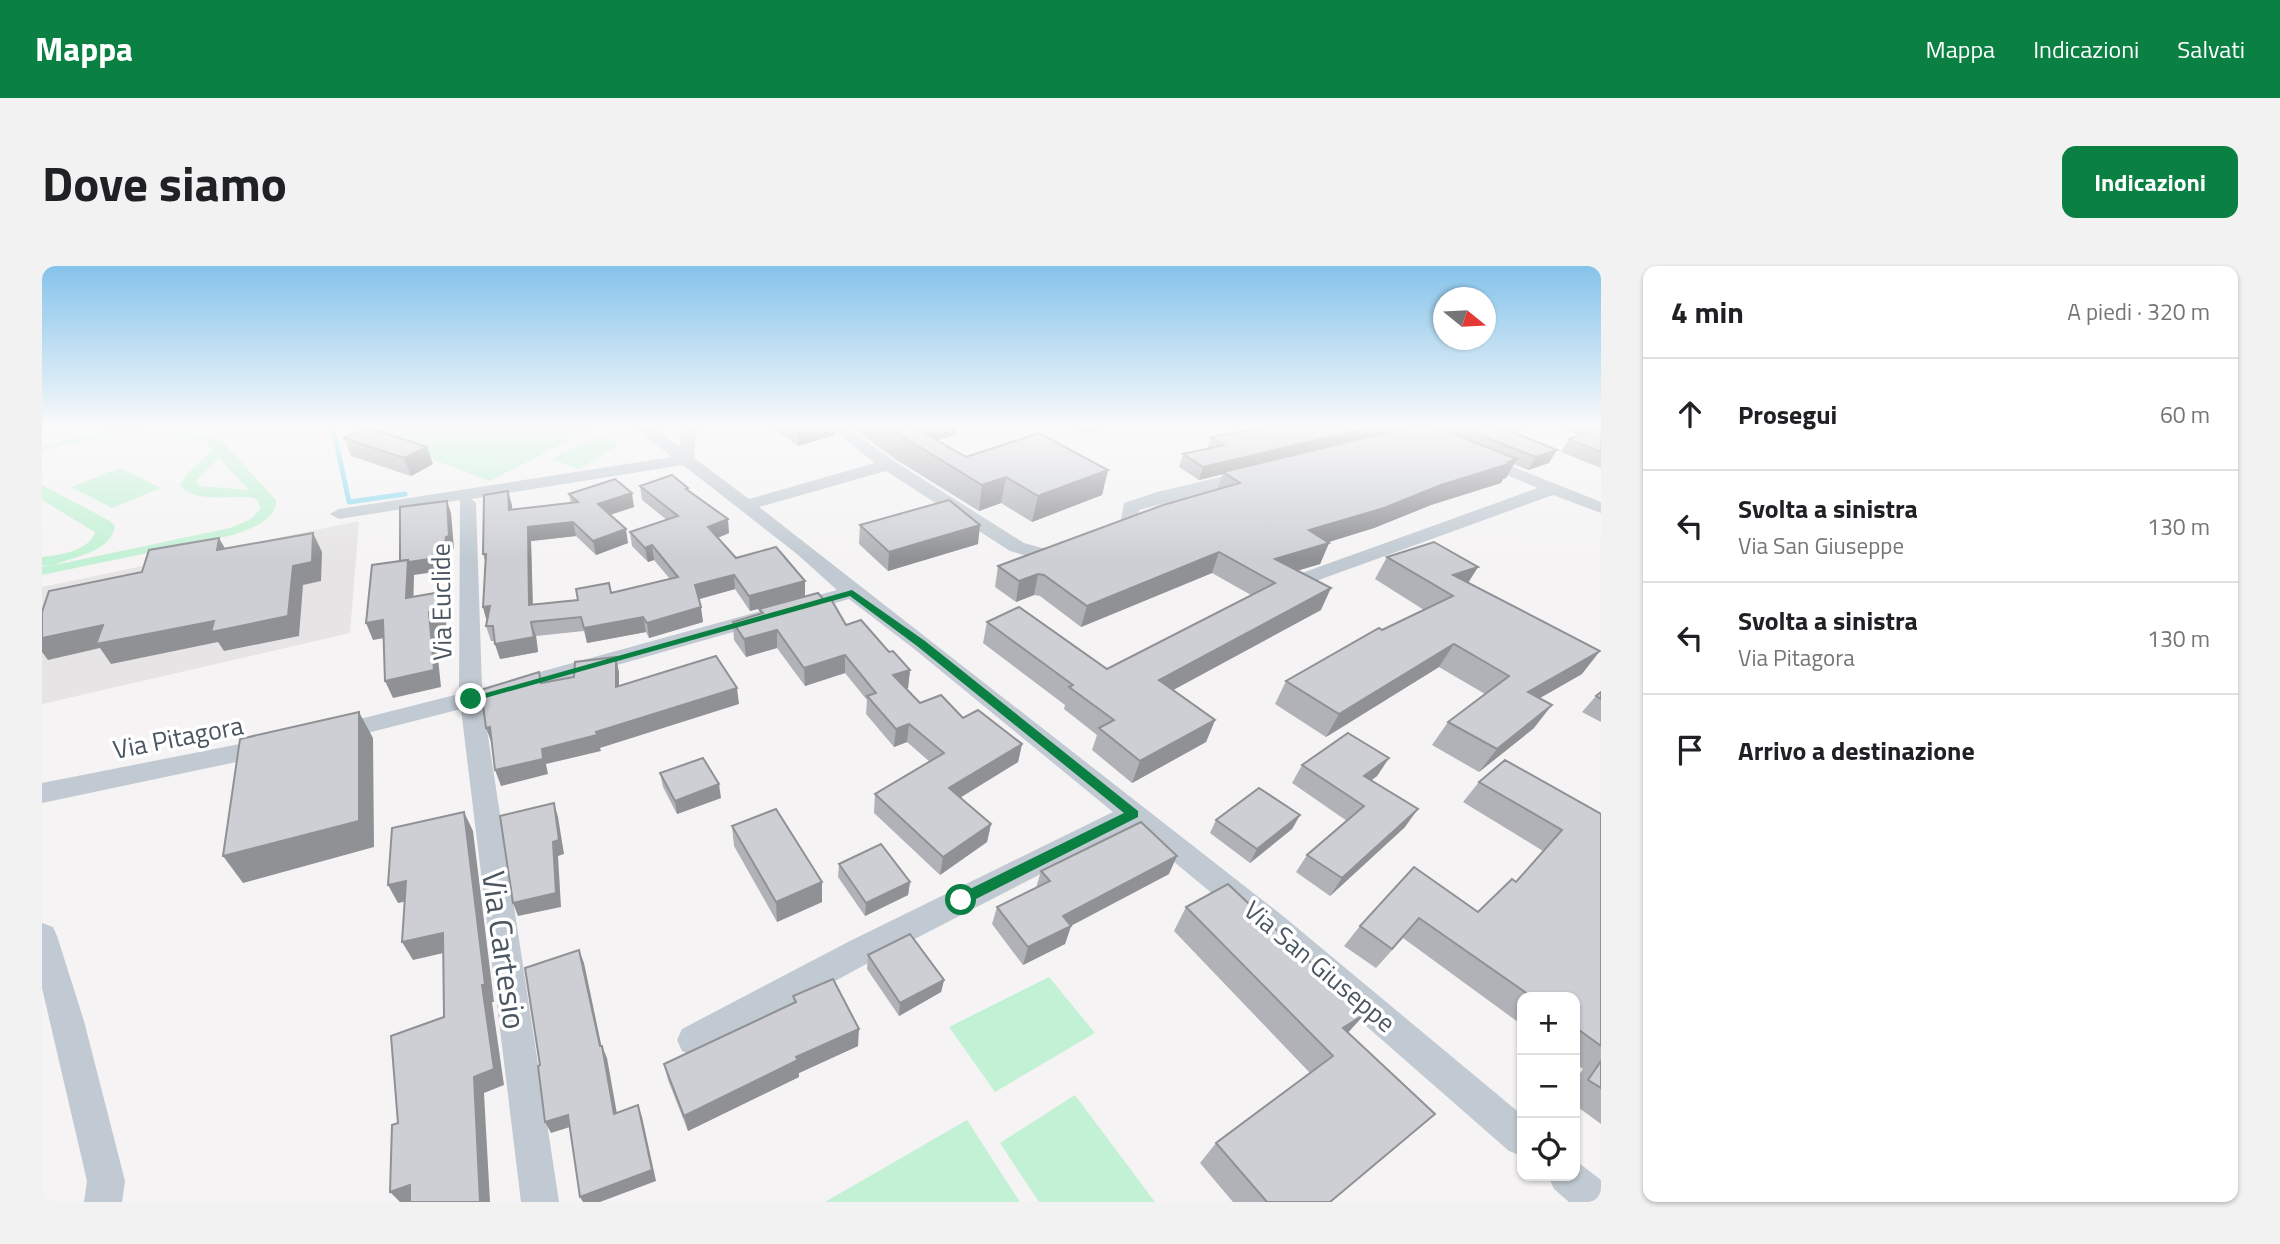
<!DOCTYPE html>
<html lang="it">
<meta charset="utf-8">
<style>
:root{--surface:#fff;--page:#f2f2f2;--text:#202124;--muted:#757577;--line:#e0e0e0;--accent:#0b8043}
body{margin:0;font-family:"Titillium Web",sans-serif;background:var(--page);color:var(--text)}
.controls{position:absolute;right:21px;bottom:21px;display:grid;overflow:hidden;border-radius:14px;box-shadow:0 2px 5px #0004}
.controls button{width:63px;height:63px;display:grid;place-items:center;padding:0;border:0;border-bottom:2px solid var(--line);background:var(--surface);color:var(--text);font:35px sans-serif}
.compass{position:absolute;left:1391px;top:21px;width:63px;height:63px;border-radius:50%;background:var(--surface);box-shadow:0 2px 5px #0004;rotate:108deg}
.stop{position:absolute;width:21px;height:21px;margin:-16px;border:5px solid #0b8043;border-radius:50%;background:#fff}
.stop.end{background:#0b8043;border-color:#fff;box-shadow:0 2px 7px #0008}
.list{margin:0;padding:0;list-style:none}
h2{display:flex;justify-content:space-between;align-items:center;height:91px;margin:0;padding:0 28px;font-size:30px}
h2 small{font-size:23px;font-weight:400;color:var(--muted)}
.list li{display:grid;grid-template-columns:46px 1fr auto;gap:21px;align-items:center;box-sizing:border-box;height:112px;padding:0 28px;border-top:2px solid var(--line)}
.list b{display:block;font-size:26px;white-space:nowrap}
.list p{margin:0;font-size:23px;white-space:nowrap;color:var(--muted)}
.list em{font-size:23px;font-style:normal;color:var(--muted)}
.icon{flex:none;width:38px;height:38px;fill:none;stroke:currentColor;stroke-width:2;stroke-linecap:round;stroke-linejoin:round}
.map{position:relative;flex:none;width:1559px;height:936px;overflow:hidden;border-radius:14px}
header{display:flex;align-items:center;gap:42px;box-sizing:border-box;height:98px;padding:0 35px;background:var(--accent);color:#fff}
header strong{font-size:33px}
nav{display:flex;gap:38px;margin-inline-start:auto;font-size:24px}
.intro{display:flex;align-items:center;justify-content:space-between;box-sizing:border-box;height:168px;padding:0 42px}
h1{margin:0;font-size:49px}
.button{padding:18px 32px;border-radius:14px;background:var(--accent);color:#fff;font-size:24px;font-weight:700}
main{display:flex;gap:42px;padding:0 42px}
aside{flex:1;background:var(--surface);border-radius:14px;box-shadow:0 2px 5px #0004}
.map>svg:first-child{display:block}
.education{fill:#e6e4e5}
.green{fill:#c3f1d5;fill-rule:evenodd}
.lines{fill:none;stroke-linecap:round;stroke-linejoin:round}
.stream{stroke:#90daee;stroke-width:5}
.minor{fill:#c1cad2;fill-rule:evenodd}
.wall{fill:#b0b2b7}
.shaded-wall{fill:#909195}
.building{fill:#cdcfd5;stroke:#909195;stroke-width:2}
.route{fill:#0b8043}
.labels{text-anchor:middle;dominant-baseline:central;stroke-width:7;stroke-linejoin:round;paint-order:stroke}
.street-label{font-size:26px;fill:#4a5661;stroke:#fff}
.near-street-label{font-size:32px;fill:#4a5661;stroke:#fff}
</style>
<header>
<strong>Mappa</strong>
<nav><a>Mappa</a><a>Indicazioni</a><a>Salvati</a></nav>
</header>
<div class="intro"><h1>Dove siamo</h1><a class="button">Indicazioni</a></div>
<main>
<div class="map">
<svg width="1559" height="936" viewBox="0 0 1559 936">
<rect width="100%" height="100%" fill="#f5f3f3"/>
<!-- education -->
<polygon class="education" points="317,255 308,367 0,438 0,321"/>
<!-- green -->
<g class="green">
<polygon points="306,161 552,161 448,215"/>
<path d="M70 164 174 169 234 234C235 255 207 263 191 269L0 309V301L11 299 0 300V291C18 289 47 285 53 266L0 234V219L68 255 73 260C69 287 31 290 13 299L188 262 209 253 219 242 214 233 206 231C186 230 151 237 138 219L144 209 170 184 161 174C106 168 52 167 0 186V180L46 168ZM177 192 206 223V224L158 220 154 215Z"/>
<polygon points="554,170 579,178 536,203 510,193"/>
<polygon points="78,202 119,222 70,242 29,221"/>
<polygon points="1007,711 1053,767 953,826 907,761"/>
<polygon points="1033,829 1113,936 997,936 958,877"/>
<polygon points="925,854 978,936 783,936"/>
</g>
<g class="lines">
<!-- stream -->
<polyline class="stream" points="291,161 307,236 363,228"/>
<!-- minor -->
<g class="minor">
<path d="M593 161H611L637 181 640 164 645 161H663L654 169 652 192 707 233 833 197 787 161H805L852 195 982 277 1000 282 1033 281 1036 285 1033 289 999 294 968 285 844 205 717 241 1241 650 1480 849V890L1467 885 1219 668 1090 561 830 695 664 785 652 790 640 785 635 774 640 763 808 675 1071 546 871 382 807 333 441 437 517 936H479L419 443 294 475 285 473 282 467 285 461 294 459 417 428 418 234 297 253 288 248 297 243 630 191ZM641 199 755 288 795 324 440 422 434 237 429 233Z"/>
<polygon points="1436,187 1559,236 1559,247 1511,229 1274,315 1260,315 1257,311 1260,307 1496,222 1430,195 1428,192 1430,189"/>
<polygon points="1208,204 1214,205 1216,209 1214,213 1097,244 1094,265 1067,276 1058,270 1078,258 1082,237 1115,226"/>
<polygon points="228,472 237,475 240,481 237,487 0,537 0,517"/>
<polygon points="0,657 11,661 15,670 42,755 83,915 80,936 42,936 45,915 0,722"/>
<polygon points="1533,894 1559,914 1559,936 1527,936 1512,923 1506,910 1533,910"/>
</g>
</g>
<!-- wall -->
<g class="wall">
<polygon points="730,161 793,161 793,169 756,180"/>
<polygon points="809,161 915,161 914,169 895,174 924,191 1066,204 1060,229 990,256 959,237 937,245 853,193"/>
<polygon points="1033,161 1061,161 1045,167"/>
<polygon points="1205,161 1364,161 1363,162 1368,161 1487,161 1471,166 1507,197 1486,204 1472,198 1464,212 1461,213 1459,217 1389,239 1332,262 1286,276 1287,277 1278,298 1255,305 1279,344 1131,424 1173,454 1164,476 1090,517 1050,484 1055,469 1022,443 1023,439 941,377 945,356 1065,403 1209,329 1170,307 1039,361 998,330 992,329 974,336 953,321 956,300 1175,223 1181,208 1157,214 1137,201 1141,188 1165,183 1169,171 1210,163"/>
<polygon points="1518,161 1559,161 1559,202 1519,186 1527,173 1537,169"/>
<polygon points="302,172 391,198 369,210 309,190"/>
<polygon points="598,220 646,222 646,225 687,267 676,272 694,292 763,315 763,330 708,345 693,323 657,333 661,356 607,372 604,366 545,377 542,365 494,370 496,386 458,393 452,375 449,375 444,360 445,355 441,341 443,295 441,288 470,239 470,243 529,237 527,228 592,241 568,249 586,277 554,289 534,270 489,275 491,338 536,334 628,313 612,294 606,296 590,280 588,266 625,254 600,234"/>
<polygon points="818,259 936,278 846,305 817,278"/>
<polygon points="1345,291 1436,301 1426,317 1540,408 1498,432 1492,462 1437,506 1390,479 1406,456 1443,428 1397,401 1284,471 1233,438 1244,415 1340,364 1382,344 1333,313"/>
<polygon points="717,343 804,359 847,386 868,404 866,422 864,423 878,437 921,452 980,478 976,496 918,532 949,558 945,576 898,609 832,547 833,528 888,496 865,476 852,481 824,448 825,434 803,407 763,420 735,382 704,391 692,374 691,356 718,348"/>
<polygon points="1559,426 1559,456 1540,446 1554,430"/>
<polygon points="1347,492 1335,510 1329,515 1363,561 1288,630 1254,606 1265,589 1305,555 1250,517 1260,499"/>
<polygon points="618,507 679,532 635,548 621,521"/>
<polygon points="1437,516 1559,548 1559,858 1533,839 1533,815 1541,803 1533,797 1533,731 1480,731 1480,759 1361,672 1334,702 1302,680 1318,660 1372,601 1436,646 1474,616 1501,585 1421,536"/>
<polygon points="1258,549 1250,563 1208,597 1168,567 1174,554"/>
<polygon points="690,560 780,616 780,636 735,656 692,580"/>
<polygon points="797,598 868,616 866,629 823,650 796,611"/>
<polygon points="999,605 1127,608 1029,660 1023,678 981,699 950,658 955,641 994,622"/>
<polygon points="1144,641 1306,767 1288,936 1191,936 1158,897 1174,877 1268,807 1132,665"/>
<polygon points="826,689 902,714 899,726 857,750 825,703"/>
<polygon points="751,730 816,780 757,807 757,811 646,865 626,814 622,798 752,737"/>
</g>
<!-- shaded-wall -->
<g class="shaded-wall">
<polygon points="755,161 793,161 793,169 756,180"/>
<polygon points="867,161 915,161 914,169 875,180"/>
<polygon points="1046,161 1061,161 1045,167"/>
<polygon points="1330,161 1364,161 1362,164 1181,206 1181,208 1157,214 1161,201"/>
<polygon points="1457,161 1487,161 1450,173"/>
<polygon points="385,181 391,198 369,210 362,192"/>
<polygon points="1515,184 1507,197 1486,204 1494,191"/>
<polygon points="1475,193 1464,212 1461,213 1459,217 1389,239 1332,262 1258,285 1267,264"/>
<polygon points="1066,204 1060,229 990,256 996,230"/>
<polygon points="964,211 959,237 937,245 940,219"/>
<polygon points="466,225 470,239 471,258 467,244"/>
<polygon points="590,227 592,241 558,252 556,238"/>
<polygon points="405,235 409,247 412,283 409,284 406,304 372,309 371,348 364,332 358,297"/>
<polygon points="686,253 687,267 667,275 666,261"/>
<polygon points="531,256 534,270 489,275 491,354 487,339 486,261"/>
<polygon points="938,259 936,278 846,305 847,286"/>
<polygon points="584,263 586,277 554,289 551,275"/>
<polygon points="271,267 280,286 279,315 261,319 257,370 182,385 176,376 69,398 58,382 6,394 0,386 0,372 251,300"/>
<polygon points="177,272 188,291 175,284"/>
<polygon points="1287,277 1278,298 1227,313 1233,293"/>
<polygon points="610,279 612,294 606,296 603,282"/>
<polygon points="1177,286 1170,307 1039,361 1045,340"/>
<polygon points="1436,301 1422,323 1411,309"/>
<polygon points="996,308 992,329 974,336 977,315"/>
<polygon points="692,309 693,323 654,334 653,319"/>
<polygon points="763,315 763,330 708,345 707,330"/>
<polygon points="1289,322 1279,344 1109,436 1117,414"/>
<polygon points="399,326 405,343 404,361 393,363 399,421 351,432 343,415"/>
<polygon points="448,340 445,356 441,341"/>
<polygon points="659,341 661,356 607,372 605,357"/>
<polygon points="601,351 604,366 545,377 542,362"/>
<polygon points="341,354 348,371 331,374 324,357"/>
<polygon points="489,356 494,370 496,386 458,393 453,378"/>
<polygon points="735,364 735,382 704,391 702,373"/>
<polygon points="1412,378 1397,401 1284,471 1297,448"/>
<polygon points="1558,385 1540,408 1468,449 1486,426"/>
<polygon points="803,389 803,407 763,420 762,402"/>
<polygon points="574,391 577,406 577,436 574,421"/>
<polygon points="868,404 866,422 849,427 851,409"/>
<polygon points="695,422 697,438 558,482 559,485 504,498 506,508 459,520 453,504 500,483"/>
<polygon points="1510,439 1492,462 1437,506 1455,483"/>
<polygon points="317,446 331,472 332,581 201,617 181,590"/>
<polygon points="1173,454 1164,476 1090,517 1098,495"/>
<polygon points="867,458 865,476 852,481 854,463"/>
<polygon points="448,461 450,478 444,462"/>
<polygon points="980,478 976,496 904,540 907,522"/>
<polygon points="1347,492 1335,510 1310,528 1322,510"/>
<polygon points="677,518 679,532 635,548 633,535"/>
<polygon points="512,537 516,551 522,588 516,590 519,641 476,650 471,637 511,576"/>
<polygon points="1376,543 1363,561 1288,630 1300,612"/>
<polygon points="422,546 431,565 452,736 450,736 462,819 442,827 448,936 438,936 432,811 440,719"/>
<polygon points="1258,549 1250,563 1208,597 1215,583"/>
<polygon points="949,558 945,576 898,609 901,591"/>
<polygon points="1135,590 1127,608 1015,667 1029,660 1023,678 981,699 986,681 1021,650"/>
<polygon points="364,615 375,633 356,637 346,619"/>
<polygon points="780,616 780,636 735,656 734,636"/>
<polygon points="868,616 866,629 823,650 824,637"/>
<polygon points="401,667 410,685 371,694 360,676"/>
<polygon points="537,684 542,697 562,792 560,780 565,792 577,859 572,848"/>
<polygon points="902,714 899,726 857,750 858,737"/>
<polygon points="1323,748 1303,770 1301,762"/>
<polygon points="817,763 816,780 757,807 757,811 646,865 642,850 754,791"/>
<polygon points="596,839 600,851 614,915 558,936 541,936 538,931"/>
<polygon points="526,849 531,860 509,867 503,856"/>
<polygon points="368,919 373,936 358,936 348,926"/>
</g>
<!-- building -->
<g class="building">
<polygon points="325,161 385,181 362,192 302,172"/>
<polygon points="845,161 872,161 924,191 997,167 1066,204 996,230 964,211 940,219"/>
<polygon points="1223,161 1330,161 1161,201 1141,188 1182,179 1169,171"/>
<polygon points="1368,161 1394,161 1475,193 1466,196 1470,197 1399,219 1342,242 1267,264 1287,277 1233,293 1289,322 1117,414 1173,454 1098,495 1057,462 1072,454 1027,421 1031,419 945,356 977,341 1065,403 1233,317 1177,286 1045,340 1002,309 996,308 977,315 956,300 1121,239 1198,217 1181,206"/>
<polygon points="1417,161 1458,161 1515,184 1494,191"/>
<polygon points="1554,161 1559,161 1559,186 1527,173 1556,162"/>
<polygon points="630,209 646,222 644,223 686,253 666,261 694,292 734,281 763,315 707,330 692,309 653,319 659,341 605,357 601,351 542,362 539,351 489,356 492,371 453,378 451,360 444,360 448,340 441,341 444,288 441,288 442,229 466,225 467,244 536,236 527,228 573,213 590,227 556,238 584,263 551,275 531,256 486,261 487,339 536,334 534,323 567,317 569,327 636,311 610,279 603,282 588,266 636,250 598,220"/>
<polygon points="907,234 938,259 847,286 818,259"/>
<polygon points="405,235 407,270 404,271 401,291 367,296 366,294 358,295 358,241"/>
<polygon points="271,267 270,296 251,300 246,350 169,366 172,355 54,378 61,359 0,372 0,346 7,325 100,306 107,284 177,272 175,284"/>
<polygon points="1392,276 1436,301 1411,309 1558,385 1486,426 1510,439 1455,483 1406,456 1467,410 1412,378 1297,448 1244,415 1337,362 1340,364 1411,330 1345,291"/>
<polygon points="366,294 364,332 399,326 398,344 387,346 392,404 343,415 341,354 324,357 330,299"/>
<polygon points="776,327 782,334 789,333 804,359 819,354 847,386 851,385 868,404 851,409 878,437 899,429 921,452 936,444 980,478 907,522 949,558 901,591 833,528 902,487 867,458 854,463 825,430 834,427 803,389 762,402 735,364 702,373 691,356 721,347 717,343"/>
<polygon points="674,390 695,422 554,466 555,469 500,483 501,493 453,504 448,461 444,462 439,424 497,406 499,417 532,411 533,396 574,391 574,421"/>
<polygon points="1559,426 1559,433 1554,430"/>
<polygon points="317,446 317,555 181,590 198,473"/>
<polygon points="1306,467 1347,492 1322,510 1376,543 1300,612 1265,589 1322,540 1260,499"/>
<polygon points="661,492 677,518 633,535 618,507"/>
<polygon points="1463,494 1559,548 1559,780 1533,761 1533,731 1490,731 1377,652 1350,683 1318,660 1372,601 1436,646 1470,613 1474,616 1520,564 1437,516"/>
<polygon points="1217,522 1258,549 1215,583 1174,554"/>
<polygon points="512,537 517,574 511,576 514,627 471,637 458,550"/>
<polygon points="734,543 780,616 734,636 690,560"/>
<polygon points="422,546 443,719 440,719 452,803 432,811 438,936 368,936 368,919 348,926 350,859 356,857 349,770 402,751 401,667 360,676 364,615 346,619 350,562"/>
<polygon points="1099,556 1135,590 1021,650 1029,660 986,681 955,641 1008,615 999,605"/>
<polygon points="839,578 868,616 824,637 797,598"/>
<polygon points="1186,618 1323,748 1301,762 1393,848 1288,936 1225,936 1174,877 1291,790 1144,641"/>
<polygon points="868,668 902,714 858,737 826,689"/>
<polygon points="537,684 558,780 560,780 572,848 596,839 610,904 538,931 526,849 503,856 496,800 498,799 483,702"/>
<polygon points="791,713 817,763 754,791 756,794 642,850 622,798 754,736 751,730"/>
<polygon points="1559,795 1559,822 1546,814"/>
</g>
<!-- sky -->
<linearGradient id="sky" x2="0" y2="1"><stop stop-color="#85c3ea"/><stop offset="0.55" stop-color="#fafafa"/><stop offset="1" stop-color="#fafafa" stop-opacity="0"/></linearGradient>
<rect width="1559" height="292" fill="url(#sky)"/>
<!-- route -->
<polygon class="route" points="810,324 883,375 1096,545 1096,551 924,638 914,638 914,630 1082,547 875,380 808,330 429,436 423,433"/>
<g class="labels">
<!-- street labels -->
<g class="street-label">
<text transform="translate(399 336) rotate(-91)">Via Euclide</text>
<text transform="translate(136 471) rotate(-11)">Via Pitagora</text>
<text transform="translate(1278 700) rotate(40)">Via San Giuseppe</text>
</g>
<!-- near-street labels -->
<g class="near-street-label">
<text transform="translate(463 684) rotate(82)">Via Cartesio</text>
</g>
</g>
</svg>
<div class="controls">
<button>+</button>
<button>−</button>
<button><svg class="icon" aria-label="locate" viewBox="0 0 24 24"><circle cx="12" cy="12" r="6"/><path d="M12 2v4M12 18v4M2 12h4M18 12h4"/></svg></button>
</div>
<svg class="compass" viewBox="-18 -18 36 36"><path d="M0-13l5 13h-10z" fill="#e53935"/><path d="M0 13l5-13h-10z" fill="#757577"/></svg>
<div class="stop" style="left:919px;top:634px"></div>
<div class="stop end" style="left:429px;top:433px"></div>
</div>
<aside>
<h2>4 min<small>A piedi · 320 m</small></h2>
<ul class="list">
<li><svg class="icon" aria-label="ahead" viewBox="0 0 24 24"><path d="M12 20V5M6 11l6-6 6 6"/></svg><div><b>Prosegui</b></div><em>60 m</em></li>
<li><svg class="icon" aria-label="left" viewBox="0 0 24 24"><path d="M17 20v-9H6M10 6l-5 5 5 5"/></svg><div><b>Svolta a sinistra</b><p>Via San Giuseppe</p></div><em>130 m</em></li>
<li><svg class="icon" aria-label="left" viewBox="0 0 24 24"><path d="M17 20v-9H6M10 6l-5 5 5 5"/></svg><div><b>Svolta a sinistra</b><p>Via Pitagora</p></div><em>130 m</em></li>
<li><svg class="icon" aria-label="arrive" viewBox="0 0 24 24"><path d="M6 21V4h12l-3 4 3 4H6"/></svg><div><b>Arrivo a destinazione</b></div></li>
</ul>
</aside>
</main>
